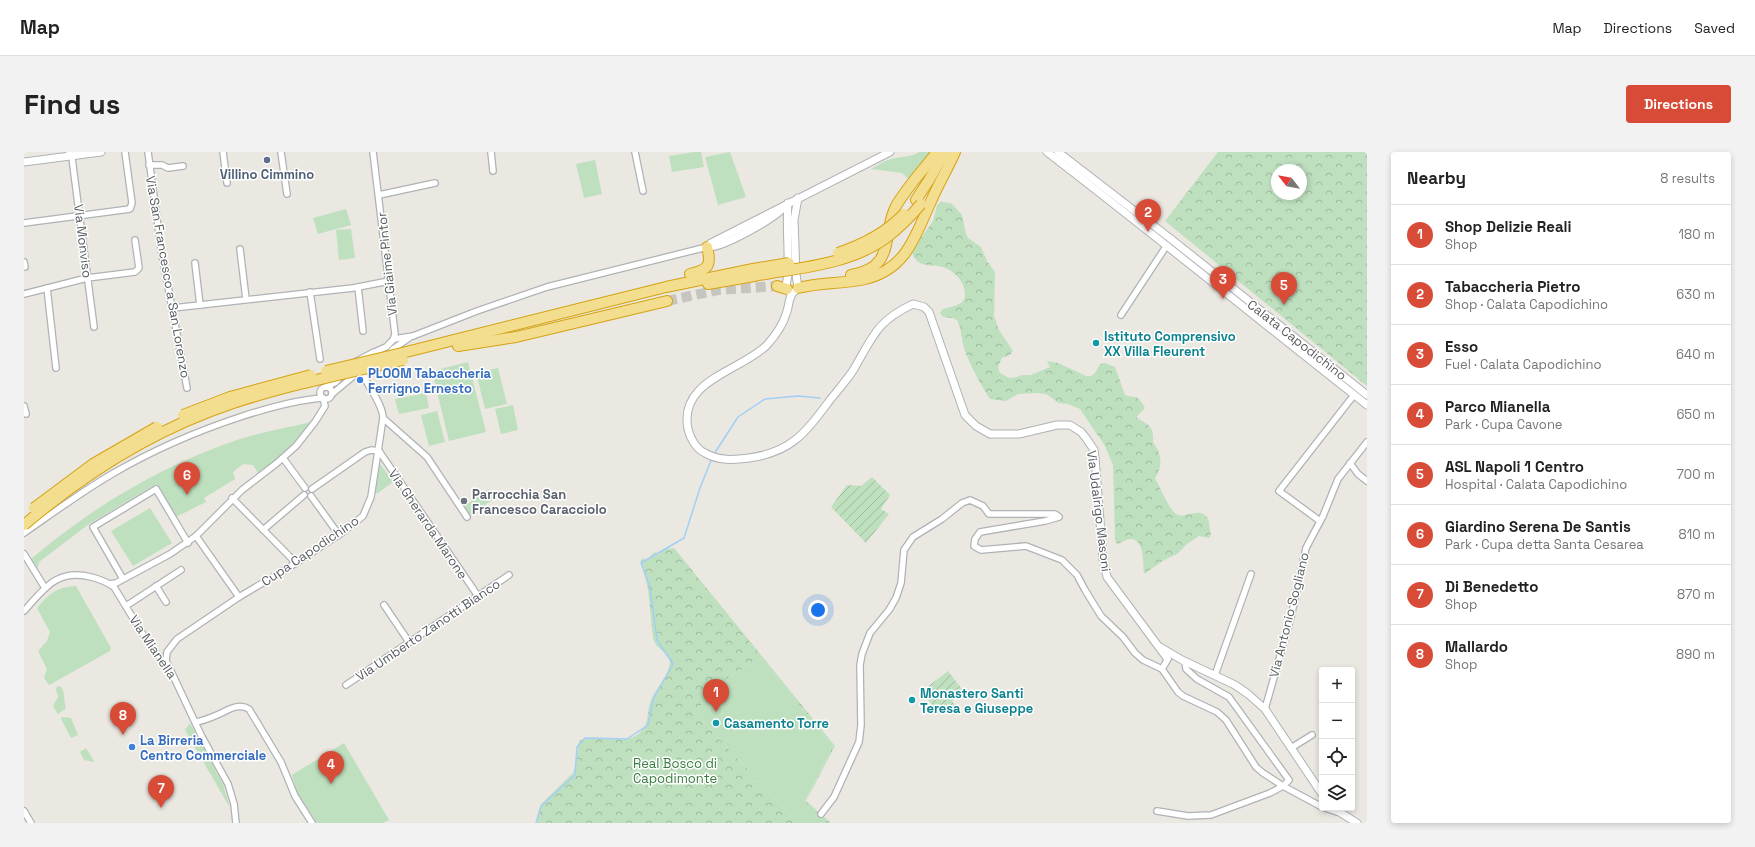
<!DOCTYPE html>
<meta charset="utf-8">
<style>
:root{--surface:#fff;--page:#f2f2f2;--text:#222;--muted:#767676;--line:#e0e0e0;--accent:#d84b37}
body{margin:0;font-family:"Space Grotesk",sans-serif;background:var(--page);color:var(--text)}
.controls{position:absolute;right:12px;bottom:12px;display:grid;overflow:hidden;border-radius:4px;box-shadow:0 2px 6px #0003}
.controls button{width:36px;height:36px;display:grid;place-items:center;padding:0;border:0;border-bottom:1px solid var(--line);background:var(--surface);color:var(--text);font:20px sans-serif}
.compass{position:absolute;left:1247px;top:12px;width:36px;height:36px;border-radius:50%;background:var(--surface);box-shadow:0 2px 6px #0003;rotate:301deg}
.you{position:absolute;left:794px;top:458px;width:14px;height:14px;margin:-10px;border:3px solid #fff;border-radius:50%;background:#1a73e8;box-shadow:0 0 0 6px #1a73e833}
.badge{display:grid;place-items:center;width:26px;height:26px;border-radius:50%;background:var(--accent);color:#fff;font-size:13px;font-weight:700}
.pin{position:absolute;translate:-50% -33px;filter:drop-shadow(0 1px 2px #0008)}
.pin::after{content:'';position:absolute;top:21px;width:14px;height:12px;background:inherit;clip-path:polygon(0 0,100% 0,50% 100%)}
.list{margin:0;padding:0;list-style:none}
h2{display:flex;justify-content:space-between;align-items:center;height:52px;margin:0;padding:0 16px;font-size:17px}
h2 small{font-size:13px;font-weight:400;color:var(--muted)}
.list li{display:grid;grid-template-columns:26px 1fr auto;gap:12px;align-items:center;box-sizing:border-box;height:60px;padding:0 16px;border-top:1px solid var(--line)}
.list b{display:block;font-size:15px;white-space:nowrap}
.list p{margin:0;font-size:13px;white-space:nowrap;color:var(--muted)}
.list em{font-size:13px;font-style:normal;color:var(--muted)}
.icon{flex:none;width:22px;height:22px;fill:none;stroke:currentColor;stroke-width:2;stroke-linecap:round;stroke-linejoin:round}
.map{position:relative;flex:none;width:1343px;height:671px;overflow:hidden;border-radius:4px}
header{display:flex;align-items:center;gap:24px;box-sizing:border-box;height:56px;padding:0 20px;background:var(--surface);border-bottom:1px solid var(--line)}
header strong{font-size:19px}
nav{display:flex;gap:22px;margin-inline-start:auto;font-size:14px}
.intro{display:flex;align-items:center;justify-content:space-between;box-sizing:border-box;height:96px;padding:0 24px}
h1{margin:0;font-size:28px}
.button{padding:10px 18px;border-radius:4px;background:var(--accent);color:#fff;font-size:14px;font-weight:700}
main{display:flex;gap:24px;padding:0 24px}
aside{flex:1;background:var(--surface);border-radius:4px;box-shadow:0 2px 6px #0003}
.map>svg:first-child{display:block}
.green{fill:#bee0bf}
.forest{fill:url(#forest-crowns);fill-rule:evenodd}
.garden{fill:url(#garden-furrows)}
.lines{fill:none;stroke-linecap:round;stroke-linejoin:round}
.stream{stroke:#a3cff7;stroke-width:1.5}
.highway-tunnel{stroke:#c6c5c0;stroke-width:10;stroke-dasharray:10 5;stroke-linecap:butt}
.street-casing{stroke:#b0b2b6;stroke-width:8}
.secondary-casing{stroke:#afb2b6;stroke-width:9}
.highway-casing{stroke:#d6a213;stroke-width:12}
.street{stroke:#fff;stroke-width:5.5}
.secondary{stroke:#fff;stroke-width:7}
.highway{stroke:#f3dd8e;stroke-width:10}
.highway-bridge-casing{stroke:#d6a213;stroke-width:12;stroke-linecap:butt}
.highway-bridge{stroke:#f3dd8e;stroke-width:10}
.service-dot{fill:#5c6f8a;stroke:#fff;stroke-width:1.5}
.culture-dot{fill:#0f9aa8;stroke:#fff;stroke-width:1.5}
.shop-dot{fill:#3f7fe0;stroke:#fff;stroke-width:1.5}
.worship-dot{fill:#6b7280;stroke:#fff;stroke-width:1.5}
.labels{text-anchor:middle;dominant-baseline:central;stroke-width:3;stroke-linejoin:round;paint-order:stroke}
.service-label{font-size:13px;font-weight:bold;fill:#4e5e75;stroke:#fff}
.street-label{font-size:13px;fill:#585b5f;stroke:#fff}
.culture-label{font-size:13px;font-weight:bold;fill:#0d838f;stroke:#fff;text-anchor:start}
.shop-label{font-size:13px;font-weight:bold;fill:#366cbe;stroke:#fff;text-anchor:start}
.worship-label{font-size:13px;font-weight:bold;fill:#5b616d;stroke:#fff;text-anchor:start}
.park-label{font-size:13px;fill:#3a7d40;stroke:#fff}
</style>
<header>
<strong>Map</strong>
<nav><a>Map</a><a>Directions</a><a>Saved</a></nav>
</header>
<div class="intro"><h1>Find us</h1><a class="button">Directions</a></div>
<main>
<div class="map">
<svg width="1343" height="671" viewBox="0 0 1343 671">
<defs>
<pattern id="forest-crowns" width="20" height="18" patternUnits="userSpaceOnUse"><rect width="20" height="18" fill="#bee0bf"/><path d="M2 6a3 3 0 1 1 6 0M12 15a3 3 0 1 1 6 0" fill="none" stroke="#9db99e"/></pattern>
<pattern id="garden-furrows" width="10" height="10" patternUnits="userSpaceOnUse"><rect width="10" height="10" fill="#bee0bf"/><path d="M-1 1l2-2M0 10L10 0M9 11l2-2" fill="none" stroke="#9db99e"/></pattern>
</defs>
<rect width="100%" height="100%" fill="#eae8e0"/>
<!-- green -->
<g class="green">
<polygon points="670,0 677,0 680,15 648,20 645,4"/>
<polygon points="706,0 722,45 694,53 681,5"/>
<path d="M895 0H910L887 29 878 21 847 17C853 14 858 10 864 8 874 4 887 6 895 0Z"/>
<polygon points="571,8 578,42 560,46 552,12"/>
<polygon points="322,57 327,73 294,82 289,66"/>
<polygon points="327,77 331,106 315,108 312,78"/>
<polygon points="444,210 462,280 425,289 408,219"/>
<polygon points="474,216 483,252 461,257 452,221"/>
<polygon points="402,241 405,256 375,262 371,247"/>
<polygon points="489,253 494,278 477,282 471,257"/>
<polygon points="413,259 421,290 405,294 397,263"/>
<path d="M287 270C272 290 255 306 235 322L229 313 219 312 209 320 211 327 180 346 182 350 152 365 132 332 65 372 15 410 14 416 7 407C68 355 137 314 213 288 237 280 263 276 287 270Z"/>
<polygon points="355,310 369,330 354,341 351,341"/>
<polygon points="465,337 471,346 445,364 439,355"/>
<polygon points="126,356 148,391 109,414 87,379"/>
<path d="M52 434 87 496 86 499 25 533 20 526 23 517 14 499 23 489 26 480 13 456C25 442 32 435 52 434Z"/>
<polygon points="737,507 809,594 781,649 797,665 799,671 770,671 765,661 670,560 707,523"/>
<path d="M34 534 37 535C42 541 39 549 42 556L34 562 29 554 34 545 32 537Z"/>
<polygon points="38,565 47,566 54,583 47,586 37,567"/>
<polygon points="166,571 199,632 206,656 161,578"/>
<polygon points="320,591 365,668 359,671 293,671 273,640 268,623"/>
<polygon points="62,596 70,609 70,610 60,608 56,600"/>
</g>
<!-- forest -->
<g class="forest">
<path d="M1194 0H1343V234L1141 69ZM1253 18H1277V42H1253Z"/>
<path d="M917 50 927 51 938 63 942 82 944 86 957 95 963 109 971 120 970 164 975 178 989 199 986 203 978 206 974 215 976 221 985 226 993 225 998 223H1007L1026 215 1023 209 1034 211 1062 224H1067L1071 221 1076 212 1081 211 1091 215 1101 243C1113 246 1114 243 1121 256L1112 265C1125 274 1130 273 1129 290 1138 302 1139 314 1131 326 1136 335 1145 357 1152 362 1162 368 1176 353 1184 367 1186 371 1185 377 1187 382L1185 386 1175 384 1163 392 1153 402 1140 408 1120 422C1119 413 1121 385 1105 387 1101 388 1097 391 1093 392L1091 388 1089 313 1081 294 1056 257 1044 252 1035 251 1022 242 1013 241 994 242 982 249 966 247C956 232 946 213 940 196 937 187 938 177 933 168L929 166 919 165 916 161 919 157C929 154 942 154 941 141 940 127 927 116 914 114 908 113 902 114 896 111 891 108 889 105 888 99L909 69 913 53Z"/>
<path d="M650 396 811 594 782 649 807 671H799L797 665 781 650 809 594 737 507 707 523 670 560 765 661 770 671H512L517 652 549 621 551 615 555 589C575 578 602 599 619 577 625 570 623 559 626 551 632 534 646 526 646 506L632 493 629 486 624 437 617 408 620 406 622 408 631 400 634 403 640 397Z"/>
</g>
<!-- garden -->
<g class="garden">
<polygon points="848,325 866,343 857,357 865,362 842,391 807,355 823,333 837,334"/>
<polygon points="924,519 940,540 928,549 934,557 929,560 924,552 915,559 913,558 897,540"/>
</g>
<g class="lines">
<!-- stream -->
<g class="stream">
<polyline points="690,302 714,265 741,247 774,244 796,246"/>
<polyline points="512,671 517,654 551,623 553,595 561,586 603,587 624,573 630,545 649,512 633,488 626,435 617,411 660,386 676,336 688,306"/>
</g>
<!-- highway-tunnel -->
<polyline class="highway-tunnel" points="643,149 694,138 753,134"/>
<defs>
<g id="street">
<polyline points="45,0 48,6 70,175"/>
<polyline points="124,0 137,97 163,236"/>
<polyline points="199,0 203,31"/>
<polyline points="257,0 263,42"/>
<polyline points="349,0 371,182 369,188"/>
<polyline points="467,0 469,19"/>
<polyline points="611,0 619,39"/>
<polyline points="125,13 138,13 144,16 159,14"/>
<polyline points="355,43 411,31"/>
<polyline points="0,71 106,57 108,51 101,0"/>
<polyline points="216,97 222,147"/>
<polyline points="0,110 1,115"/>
<polyline points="171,111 176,153"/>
<polyline points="334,135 339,179"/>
<polyline points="23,136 32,216"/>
<polyline points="286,140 296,207"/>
<polyline points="0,142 63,126 111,120 115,116 111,88"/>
<polyline points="149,156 329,136 365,129"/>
<polyline points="1097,163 1143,93"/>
<polyline points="353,199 362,195 370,187 389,184 453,159 523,135 683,95"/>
<polyline points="364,203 369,197 385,186"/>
<polyline points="331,210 350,200"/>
<circle cx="302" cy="241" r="6"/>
<polyline points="302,235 312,230 318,223"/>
<polyline points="308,242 332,222"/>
<polyline points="0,254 2,262"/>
<polyline points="359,266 403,305 443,365"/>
<polyline points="355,299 454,444"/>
<polyline points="259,306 281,336"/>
<polyline points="1326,311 1334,322 1343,329"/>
<polyline points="288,337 341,300 347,298 355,299"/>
<polyline points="287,344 315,383"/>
<polyline points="208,346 272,411"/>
<polyline points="1296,369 1255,339 1330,243"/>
<polyline points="239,378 280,343"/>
<path d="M0 381C29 361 57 340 88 322 129 298 173 279 219 264 244 256 271 248 298 246"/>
<polyline points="172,384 215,445"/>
<polyline points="0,402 21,436"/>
<polyline points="99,427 69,375 132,337 164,391"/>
<polyline points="86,432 92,431 146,402 172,384 218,338 253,311 272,294 291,270 301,254 299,246"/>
<polyline points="132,434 142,450"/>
<polyline points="360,453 385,490"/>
<polyline points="102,454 157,418"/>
<path d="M0 459C20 437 33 416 67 425 75 427 83 430 90 435L126 494 146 517 177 583 204 632 210 652 212 671"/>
<path d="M146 517 142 509 143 500 153 487 215 445 272 411 319 380 339 364 347 345 359 266C359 249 336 227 340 218"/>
<polyline points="1138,517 1144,507"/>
<polyline points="1191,523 1227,422"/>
<polyline points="322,533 485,423"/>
<polyline points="1241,557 1267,465 1282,396 1299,364 1314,327 1343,290"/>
<path d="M172 570C179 569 186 566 193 563 203 559 214 550 225 557L257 610 271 644 288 671"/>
<polyline points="1267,596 1288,583"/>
<polyline points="1301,656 1313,660"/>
<polyline points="0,659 7,671"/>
<polyline points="1133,659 1164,664 1187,663 1246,641 1259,634 1265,628 1205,545 1173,527 1162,517 1161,509"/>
<polyline points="797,662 810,645 835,590 837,573 836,513 838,502 846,481 865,458 872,446 877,431 880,398 889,385 918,367 938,351 946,348 959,354 965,362 1031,362 1035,365 1021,369 956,380 951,387 950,394 957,398 1002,394 1038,408 1053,423 1061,438 1077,464 1099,485 1111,501 1119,508 1138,517 1154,540 1159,544 1193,560 1202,568 1232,615 1239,621 1259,634 1298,655"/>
</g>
<g id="secondary">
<path d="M1023 0C1131 83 1236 169 1343 253"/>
<polyline points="1034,0 1147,87 1343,243"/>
<polyline points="0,10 77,0"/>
<path d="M774 46 770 68 772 122 774 136C772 139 770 139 768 142 764 148 765 156 762 162 759 173 751 184 743 193 717 219 654 228 664 277 666 286 672 297 681 301 695 309 710 308 725 306 768 300 781 281 806 248 814 238 823 228 830 217 849 184 853 169 889 152L900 155 905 160 941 263 952 274 966 282H995L1033 273H1046L1057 280 1062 286 1070 298 1071 306 1079 407 1083 425 1143 506"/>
<path d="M764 51C762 74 765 97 764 121 764 128 760 133 764 139"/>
<polyline points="683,95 687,91 866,0"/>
<path d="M683 95C697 97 752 66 761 54"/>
<polyline points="1136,495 1158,508 1211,533 1224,542 1241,557 1298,642"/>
<polyline points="1309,656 1333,671"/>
</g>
<g id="highway">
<polyline points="892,48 905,28 921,0"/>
<path d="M666 122C684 118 688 114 683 95"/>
<path d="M827 123C873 116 857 82 872 54 883 35 900 17 913 0"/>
<polyline points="684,132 730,124"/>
<polyline points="753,134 763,137"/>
<path d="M774 136C796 130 819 132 841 127 884 117 892 81 908 47 915 31 924 16 931 0"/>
<polyline points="434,194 492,185 643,149"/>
<polyline points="378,201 642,135 729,117"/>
</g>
</defs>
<!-- street casing -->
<use href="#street" class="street-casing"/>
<!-- secondary casing -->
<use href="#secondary" class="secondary-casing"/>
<!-- highway casing -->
<use href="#highway" class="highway-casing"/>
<!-- street -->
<use href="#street" class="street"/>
<!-- secondary -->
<use href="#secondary" class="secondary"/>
<!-- highway -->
<use href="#highway" class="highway"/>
<defs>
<g id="highway-bridge">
<path d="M814 101C838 93 862 81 880 62"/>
<polyline points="729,117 765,111"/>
<path d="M730 124C773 116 825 113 862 86 875 76 886 65 897 52"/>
<polyline points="302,219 378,201"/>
<polyline points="159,263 206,245 287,223"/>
<polyline points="10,356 69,312 133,275"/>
<path d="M0 373C62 320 131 277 209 251 264 233 323 221 379 208"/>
</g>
</defs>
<!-- highway-bridge casing -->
<use href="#highway-bridge" class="highway-bridge-casing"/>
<!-- highway-bridge -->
<use href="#highway-bridge" class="highway-bridge"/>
</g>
<!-- markers -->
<circle class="service-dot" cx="243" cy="8" r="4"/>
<g class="culture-dot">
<circle cx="1072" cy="191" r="4"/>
<circle cx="888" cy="548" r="4"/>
<circle cx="692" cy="571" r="4"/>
</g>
<g class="shop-dot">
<circle cx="336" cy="228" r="4"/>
<circle cx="108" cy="595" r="4"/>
</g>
<circle class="worship-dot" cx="440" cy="349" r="4"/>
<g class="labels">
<!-- service labels -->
<g class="service-label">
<text x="243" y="22">Villino Cimmino</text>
</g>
<!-- street labels -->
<g class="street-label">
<text transform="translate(59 89) rotate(83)">Via Monviso</text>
<text transform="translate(363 112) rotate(-96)">Via Giaime Pintor</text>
<text transform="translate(144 125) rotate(80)">Via San Francesco a San Lorenzo</text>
<text transform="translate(1273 188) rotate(38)">Calata Capodichino</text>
<text transform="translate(1075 359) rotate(83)">Via Udalrigo Masoni</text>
<text transform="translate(404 372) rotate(56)">Via Gherarda Marone</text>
<text transform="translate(286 399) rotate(-34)">Cupa Capodichino</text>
<text transform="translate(1265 463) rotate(-76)">Via Antonio Sogliano</text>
<text transform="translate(404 478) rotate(-34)">Via Umberto Zanotti Bianco</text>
<text transform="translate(129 495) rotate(56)">Via Mianella</text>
</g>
<!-- culture labels -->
<g class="culture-label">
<text x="1080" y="184">Istituto Comprensivo<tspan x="1080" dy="15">XX Villa Fleurent</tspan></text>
<text x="896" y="541">Monastero Santi<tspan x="896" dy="15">Teresa e Giuseppe</tspan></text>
<text x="700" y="571">Casamento Torre</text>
</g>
<!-- shop labels -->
<g class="shop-label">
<text x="344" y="221">PLOOM Tabaccheria<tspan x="344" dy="15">Ferrigno Ernesto</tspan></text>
<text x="116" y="588">La Birreria<tspan x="116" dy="15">Centro Commerciale</tspan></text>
</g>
<!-- worship labels -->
<g class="worship-label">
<text x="448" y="342">Parrocchia San<tspan x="448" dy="15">Francesco Caracciolo</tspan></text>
</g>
<!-- park labels -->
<g class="park-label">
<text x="651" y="611">Real Bosco di<tspan x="651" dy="15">Capodimonte</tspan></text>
</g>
</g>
</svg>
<div class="controls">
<button>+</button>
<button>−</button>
<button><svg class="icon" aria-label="locate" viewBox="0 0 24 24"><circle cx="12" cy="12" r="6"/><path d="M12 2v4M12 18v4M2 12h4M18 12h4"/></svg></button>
<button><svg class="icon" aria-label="layers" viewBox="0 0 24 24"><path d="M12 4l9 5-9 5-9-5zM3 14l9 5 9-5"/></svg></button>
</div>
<svg class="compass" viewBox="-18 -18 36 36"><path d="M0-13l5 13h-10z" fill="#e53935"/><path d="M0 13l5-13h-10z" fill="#767676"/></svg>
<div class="you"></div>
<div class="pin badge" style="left:692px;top:560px">1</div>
<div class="pin badge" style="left:1124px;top:80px">2</div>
<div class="pin badge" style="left:1199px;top:147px">3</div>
<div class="pin badge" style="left:307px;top:632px">4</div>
<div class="pin badge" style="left:1260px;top:153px">5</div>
<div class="pin badge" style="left:163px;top:343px">6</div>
<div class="pin badge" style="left:137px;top:656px">7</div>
<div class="pin badge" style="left:99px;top:583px">8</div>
</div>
<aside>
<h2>Nearby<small>8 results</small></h2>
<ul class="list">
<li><span class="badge">1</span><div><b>Shop Delizie Reali</b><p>Shop</p></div><em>180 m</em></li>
<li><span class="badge">2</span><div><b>Tabaccheria Pietro</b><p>Shop · Calata Capodichino</p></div><em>630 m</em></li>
<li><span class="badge">3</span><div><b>Esso</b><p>Fuel · Calata Capodichino</p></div><em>640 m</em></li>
<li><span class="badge">4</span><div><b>Parco Mianella</b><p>Park · Cupa Cavone</p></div><em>650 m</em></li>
<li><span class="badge">5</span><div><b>ASL Napoli 1 Centro</b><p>Hospital · Calata Capodichino</p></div><em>700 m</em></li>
<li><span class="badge">6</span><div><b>Giardino Serena De Santis</b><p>Park · Cupa detta Santa Cesarea</p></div><em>810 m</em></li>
<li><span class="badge">7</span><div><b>Di Benedetto</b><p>Shop</p></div><em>870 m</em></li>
<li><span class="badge">8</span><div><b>Mallardo</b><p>Shop</p></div><em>890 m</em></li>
</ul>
</aside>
</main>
